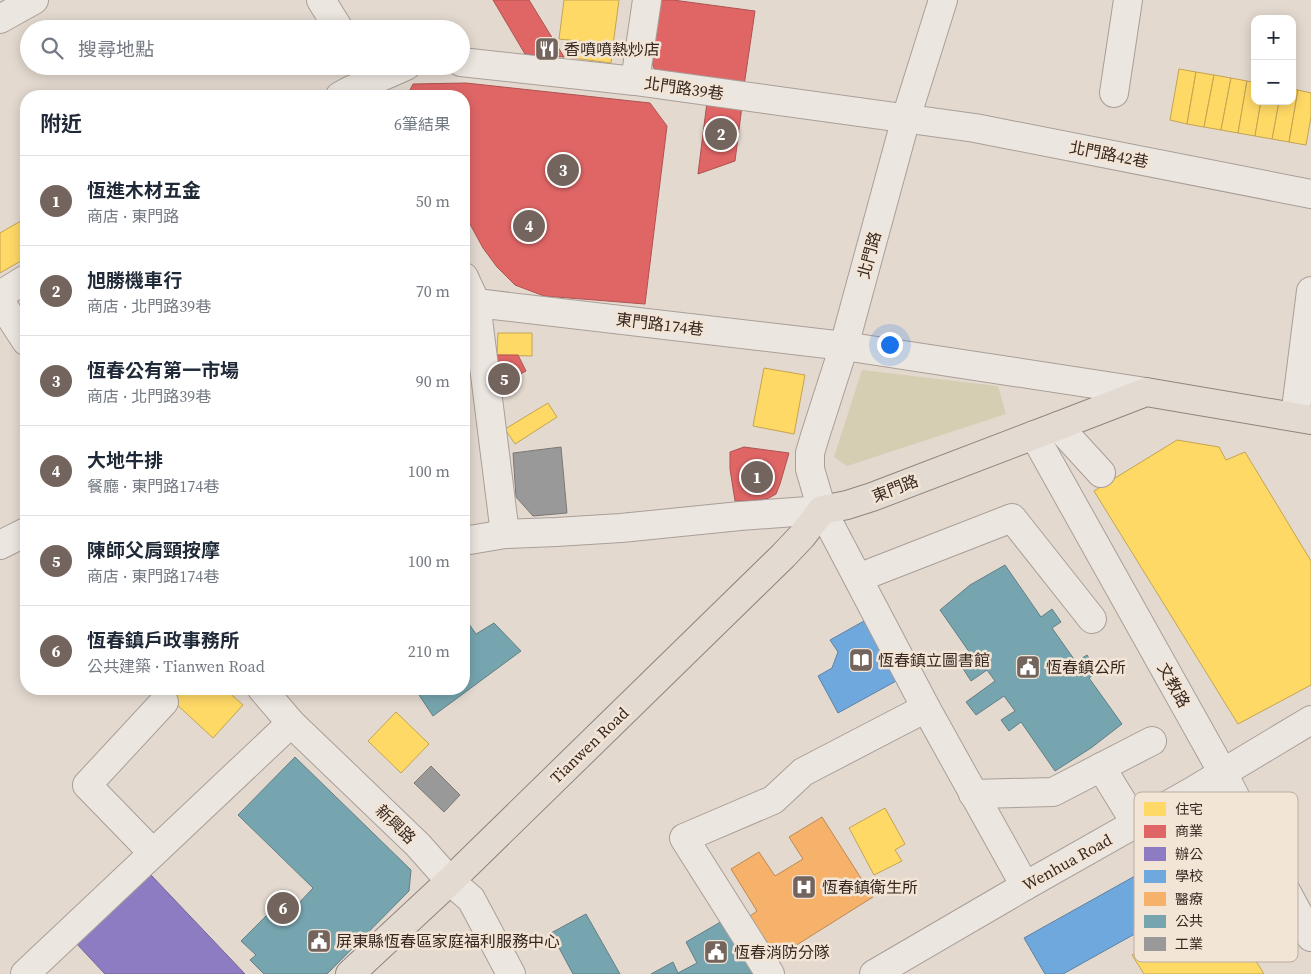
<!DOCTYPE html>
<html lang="zh-TW">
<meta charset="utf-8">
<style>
:root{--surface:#fff;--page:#f2f2f3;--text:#1f2937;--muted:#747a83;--line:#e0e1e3;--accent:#73655d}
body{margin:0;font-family:"Source Serif 4","Noto Sans TC",serif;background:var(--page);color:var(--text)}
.controls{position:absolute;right:15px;top:15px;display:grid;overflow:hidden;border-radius:10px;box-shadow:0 2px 12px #0003}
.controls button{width:45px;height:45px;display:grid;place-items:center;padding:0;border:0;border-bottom:1px solid var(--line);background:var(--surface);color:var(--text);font:25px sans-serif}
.you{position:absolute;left:889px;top:344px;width:18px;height:18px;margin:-12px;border:4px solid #fff;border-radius:50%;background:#1a73e8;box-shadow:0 0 0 8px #1a73e833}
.badge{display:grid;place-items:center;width:32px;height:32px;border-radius:50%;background:var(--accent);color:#fff;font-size:16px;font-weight:700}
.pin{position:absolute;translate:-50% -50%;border:2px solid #fff;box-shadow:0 1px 5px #0006}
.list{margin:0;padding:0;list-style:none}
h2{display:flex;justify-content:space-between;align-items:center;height:65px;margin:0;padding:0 20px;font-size:21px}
h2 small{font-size:16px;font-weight:400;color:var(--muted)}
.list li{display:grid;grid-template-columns:32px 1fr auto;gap:15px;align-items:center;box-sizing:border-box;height:90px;padding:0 20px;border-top:1px solid var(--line)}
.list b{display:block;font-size:19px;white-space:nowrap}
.list p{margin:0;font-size:16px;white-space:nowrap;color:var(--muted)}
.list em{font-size:16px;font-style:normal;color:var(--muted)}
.icon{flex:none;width:28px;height:28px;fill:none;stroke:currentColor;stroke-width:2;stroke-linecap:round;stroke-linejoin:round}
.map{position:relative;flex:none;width:1311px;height:974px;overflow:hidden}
.search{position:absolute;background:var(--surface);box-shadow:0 2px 12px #0003;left:20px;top:20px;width:450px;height:55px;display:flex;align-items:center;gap:12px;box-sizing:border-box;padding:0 18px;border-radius:28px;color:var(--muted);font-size:19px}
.panel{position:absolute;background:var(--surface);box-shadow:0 2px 12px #0003;left:20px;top:90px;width:450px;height:605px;border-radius:20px}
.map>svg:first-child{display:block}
.green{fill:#d5ceb3}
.homes{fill:#ffd966;stroke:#c3a451}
.shops{fill:#e06666;stroke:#ad5351}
.offices{fill:#8e7cc3;stroke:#746292}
.schools{fill:#6fa8dc;stroke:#5e81a4}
.health{fill:#f6b26b;stroke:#bd8854}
.public{fill:#76a5af;stroke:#637f84}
.industry{fill:#999;stroke:#7c7775}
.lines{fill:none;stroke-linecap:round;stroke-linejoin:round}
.minor-casing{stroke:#a99f98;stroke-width:30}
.major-casing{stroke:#8e857f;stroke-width:30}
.minor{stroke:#ece6e0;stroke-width:28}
.major{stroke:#e3dbd2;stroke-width:28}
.labels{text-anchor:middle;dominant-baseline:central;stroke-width:5;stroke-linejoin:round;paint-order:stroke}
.poi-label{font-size:16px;fill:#372720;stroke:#f3e5d6;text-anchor:start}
.street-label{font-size:16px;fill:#372720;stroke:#f3e5d6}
.key{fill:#f3e5d6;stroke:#bbac9f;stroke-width:1}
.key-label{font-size:14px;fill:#372720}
</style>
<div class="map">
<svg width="1311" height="974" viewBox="0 0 1311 974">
<rect width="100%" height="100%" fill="#e3d9cf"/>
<!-- green -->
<polygon class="green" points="862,370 998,386 1006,414 847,466 834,457"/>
<!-- homes -->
<g class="homes">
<polygon points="564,0 619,0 613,45 559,39"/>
<polygon points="567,40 613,45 611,63 565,57"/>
<polygon points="1179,69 1196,72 1187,124 1170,120"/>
<polygon points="1196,72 1214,75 1204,127 1187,124"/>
<polygon points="1214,75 1231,78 1221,130 1204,127"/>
<polygon points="1231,78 1247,81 1238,133 1221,130"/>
<polygon points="1247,81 1255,83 1255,101 1261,101 1255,136 1238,133"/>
<polygon points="1292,89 1298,90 1289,142 1272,139 1279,101 1292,101"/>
<polygon points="1298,90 1311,93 1311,117 1306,145 1289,142"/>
<polygon points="1261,101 1279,101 1272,139 1255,136"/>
<polygon points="26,218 26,258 0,273 0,233"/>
<polygon points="498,333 532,333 532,356 497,355"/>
<polygon points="764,368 805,375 794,434 753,426"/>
<polygon points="548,403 557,417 515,444 505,429"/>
<polygon points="1177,440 1219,447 1226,460 1245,452 1311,561 1311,685 1238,724 1094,491"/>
<polygon points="160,689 225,689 243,705 213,738"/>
<polygon points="396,712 429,744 401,773 368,741"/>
<polygon points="885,808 905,844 895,850 902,861 874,875 849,828"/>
<polygon points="1219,902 1264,974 1144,974 1132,955"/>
</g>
<!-- shops -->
<g class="shops">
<polygon points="493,0 529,0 564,57 525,54"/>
<polygon points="657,0 673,0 755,11 744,86 665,75 654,68 650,58"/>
<polygon points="466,83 650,103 667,126 645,304 544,296 515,285 497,267 483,248 464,213 464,96 407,96 413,84"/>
<polygon points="707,102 742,106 735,161 698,174"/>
<polygon points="497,355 518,355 526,371 496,387"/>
<polygon points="744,447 789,453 780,484 776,494 769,498 761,500 735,501 730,469 730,452"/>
</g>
<!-- offices -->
<polygon class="offices" points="150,874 245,974 105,974 76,943"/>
<!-- schools -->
<g class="schools">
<polygon points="864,621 898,680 838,713 818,676 832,668 838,652 830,640"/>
<polygon points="1194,843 1219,887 1063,974 1045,974 1024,938"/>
</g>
<!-- health -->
<polygon class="health" points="822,817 873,897 787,951 784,946 773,952 750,916 757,911 731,869 759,852 775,876 803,859 789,837"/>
<!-- public -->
<g class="public">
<polygon points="1005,565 1041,617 1052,609 1061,622 1052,628 1076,662 1087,655 1098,672 1089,678 1122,724 1091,748 1055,771 1021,722 1009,731 1001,720 1015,711 1004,696 976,715 966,702 995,681 987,670 971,681 960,664 972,656 940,610 970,585"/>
<polygon points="464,617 476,634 494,623 521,651 433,716 415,689 464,689"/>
<polygon points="295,757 411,870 409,891 327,974 264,974 250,960 256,955 241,941 289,893 299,903 313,888 238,815"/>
<polygon points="586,914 620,974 573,974 551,933"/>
<polygon points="724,920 754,974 651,974 673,962 678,973 697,963 686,942"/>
</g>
<!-- industry -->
<g class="industry">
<polygon points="561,447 567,513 533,516 516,497 513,453"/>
<polygon points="431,766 460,795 444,812 414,783"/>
</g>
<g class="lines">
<defs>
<g id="minor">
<polyline points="321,0 339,29"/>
<polyline points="943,0 906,118 844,346 815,436 810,453 810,469 822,510 926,708 1025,886"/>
<polyline points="0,19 34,0"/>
<polyline points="461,62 635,81 975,128 1311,194"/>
<polyline points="635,81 647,0"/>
<polyline points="1114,93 1128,0"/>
<polyline points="340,96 349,91 406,66"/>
<polyline points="464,277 476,303 505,534"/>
<polyline points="0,295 26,279"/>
<polyline points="0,301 26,341"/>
<polyline points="476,303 844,346 1146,392"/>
<polyline points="1295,417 1311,291"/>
<polyline points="1058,426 1101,473"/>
<polyline points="1034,435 1223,773 1241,808 1311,937"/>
<polyline points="464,541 505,534 556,532 621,528 740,516 822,510"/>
<polyline points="0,545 26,532"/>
<polyline points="858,578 1012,518 1092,619"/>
<polyline points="262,689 291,723 418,845 450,881 471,899 511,974"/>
<polyline points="1101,767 1136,824"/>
<polyline points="973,794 1053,792 1152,741"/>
<polyline points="153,853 87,785 164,702"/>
<polyline points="25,974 291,723"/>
<polyline points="770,974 684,838 773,800 803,772 926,708"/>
<polyline points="874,974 1025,886 1191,792 1311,720"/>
</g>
<polyline id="major" points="350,974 450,881 783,556 802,536 822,510 847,505 872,497 1058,426 1146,392 1311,420"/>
</defs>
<!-- minor casing -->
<use href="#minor" class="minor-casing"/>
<!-- major casing -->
<use href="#major" class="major-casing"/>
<!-- minor -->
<use href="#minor" class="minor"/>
<!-- major -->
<use href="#major" class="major"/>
</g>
<!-- icons -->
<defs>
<symbol id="restaurant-square" viewBox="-11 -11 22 22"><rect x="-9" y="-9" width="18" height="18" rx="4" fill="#73655d" stroke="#f3e5d6"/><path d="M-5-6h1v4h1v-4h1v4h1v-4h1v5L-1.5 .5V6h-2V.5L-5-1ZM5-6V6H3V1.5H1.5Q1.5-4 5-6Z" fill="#fff"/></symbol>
<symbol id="library-square" viewBox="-11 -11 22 22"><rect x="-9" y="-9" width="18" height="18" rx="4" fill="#73655d" stroke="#f3e5d6"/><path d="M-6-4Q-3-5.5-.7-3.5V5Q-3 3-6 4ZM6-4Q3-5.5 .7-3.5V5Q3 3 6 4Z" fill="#fff"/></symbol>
<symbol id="civic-square" viewBox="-11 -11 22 22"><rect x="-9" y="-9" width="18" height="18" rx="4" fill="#73655d" stroke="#f3e5d6"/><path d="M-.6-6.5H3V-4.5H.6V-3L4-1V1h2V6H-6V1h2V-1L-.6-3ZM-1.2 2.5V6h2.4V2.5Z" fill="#fff"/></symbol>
<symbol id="hospital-square" viewBox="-11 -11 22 22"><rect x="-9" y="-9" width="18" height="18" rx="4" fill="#73655d" stroke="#f3e5d6"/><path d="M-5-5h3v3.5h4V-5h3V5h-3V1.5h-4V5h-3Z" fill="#fff"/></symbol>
</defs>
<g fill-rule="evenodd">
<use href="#restaurant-square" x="533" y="35" width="28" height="28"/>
<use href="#library-square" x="847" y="646" width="28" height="28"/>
<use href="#civic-square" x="1014" y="653" width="28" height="28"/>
<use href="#hospital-square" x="790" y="873" width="28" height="28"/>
<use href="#civic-square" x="305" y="927" width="28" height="28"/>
<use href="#civic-square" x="702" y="938" width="28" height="28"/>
</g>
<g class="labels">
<!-- poi labels -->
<g class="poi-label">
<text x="564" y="49">香噴噴熱炒店</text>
<text x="878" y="660">恆春鎮立圖書館</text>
<text x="1046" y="667">恆春鎮公所</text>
<text x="822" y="887">恆春鎮衛生所</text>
<text x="336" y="941">屏東縣恆春區家庭福利服務中心</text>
<text x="734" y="952">恆春消防分隊</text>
</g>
<!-- street labels -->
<g class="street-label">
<text transform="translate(684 88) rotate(8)">北門路39巷</text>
<text transform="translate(1109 154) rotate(11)">北門路42巷</text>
<text transform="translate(869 255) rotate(-75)">北門路</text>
<text transform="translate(660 324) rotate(7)">東門路174巷</text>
<text transform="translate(895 488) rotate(-21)">東門路</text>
<text transform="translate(1174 685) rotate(61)">文教路</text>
<text transform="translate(589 745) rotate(-44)">Tianwen Road</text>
<text transform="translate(396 824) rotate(44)">新興路</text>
<text transform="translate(1067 862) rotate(-29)">Wenhua Road</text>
</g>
</g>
<!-- legend -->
<rect x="1134" y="792" width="164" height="170" rx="8" class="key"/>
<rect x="1144" y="802" width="22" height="14" fill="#ffd966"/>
<rect x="1144" y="825" width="22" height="13" fill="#e06666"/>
<rect x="1144" y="847" width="22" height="14" fill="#8e7cc3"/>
<rect x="1144" y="870" width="22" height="13" fill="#6fa8dc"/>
<rect x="1144" y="892" width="22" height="14" fill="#f6b26b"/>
<rect x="1144" y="915" width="22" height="13" fill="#76a5af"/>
<rect x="1144" y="937" width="22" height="14" fill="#999"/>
<g class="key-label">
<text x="1175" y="814">住宅</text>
<text x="1175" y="836">商業</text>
<text x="1175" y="859">辦公</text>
<text x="1175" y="881">學校</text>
<text x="1175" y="904">醫療</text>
<text x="1175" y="926">公共</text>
<text x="1175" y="949">工業</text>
</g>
</svg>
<div class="controls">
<button>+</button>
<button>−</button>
</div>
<div class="you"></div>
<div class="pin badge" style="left:757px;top:477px">1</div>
<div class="pin badge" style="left:721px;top:134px">2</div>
<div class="pin badge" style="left:563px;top:170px">3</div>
<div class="pin badge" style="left:529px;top:226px">4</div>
<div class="pin badge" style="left:504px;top:379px">5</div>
<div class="pin badge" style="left:283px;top:908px">6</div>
<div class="search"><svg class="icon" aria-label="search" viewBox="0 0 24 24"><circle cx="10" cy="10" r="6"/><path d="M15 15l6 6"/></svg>搜尋地點</div>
<section class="panel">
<h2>附近<small>6筆結果</small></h2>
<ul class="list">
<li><span class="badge">1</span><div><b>恆進木材五金</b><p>商店 · 東門路</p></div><em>50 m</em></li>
<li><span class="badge">2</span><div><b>旭勝機車行</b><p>商店 · 北門路39巷</p></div><em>70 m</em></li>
<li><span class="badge">3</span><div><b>恆春公有第一市場</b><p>商店 · 北門路39巷</p></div><em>90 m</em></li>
<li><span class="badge">4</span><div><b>大地牛排</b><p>餐廳 · 東門路174巷</p></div><em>100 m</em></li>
<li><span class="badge">5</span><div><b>陳師父肩頸按摩</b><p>商店 · 東門路174巷</p></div><em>100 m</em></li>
<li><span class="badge">6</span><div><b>恆春鎮戶政事務所</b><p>公共建築 · Tianwen Road</p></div><em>210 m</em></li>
</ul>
</section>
</div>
